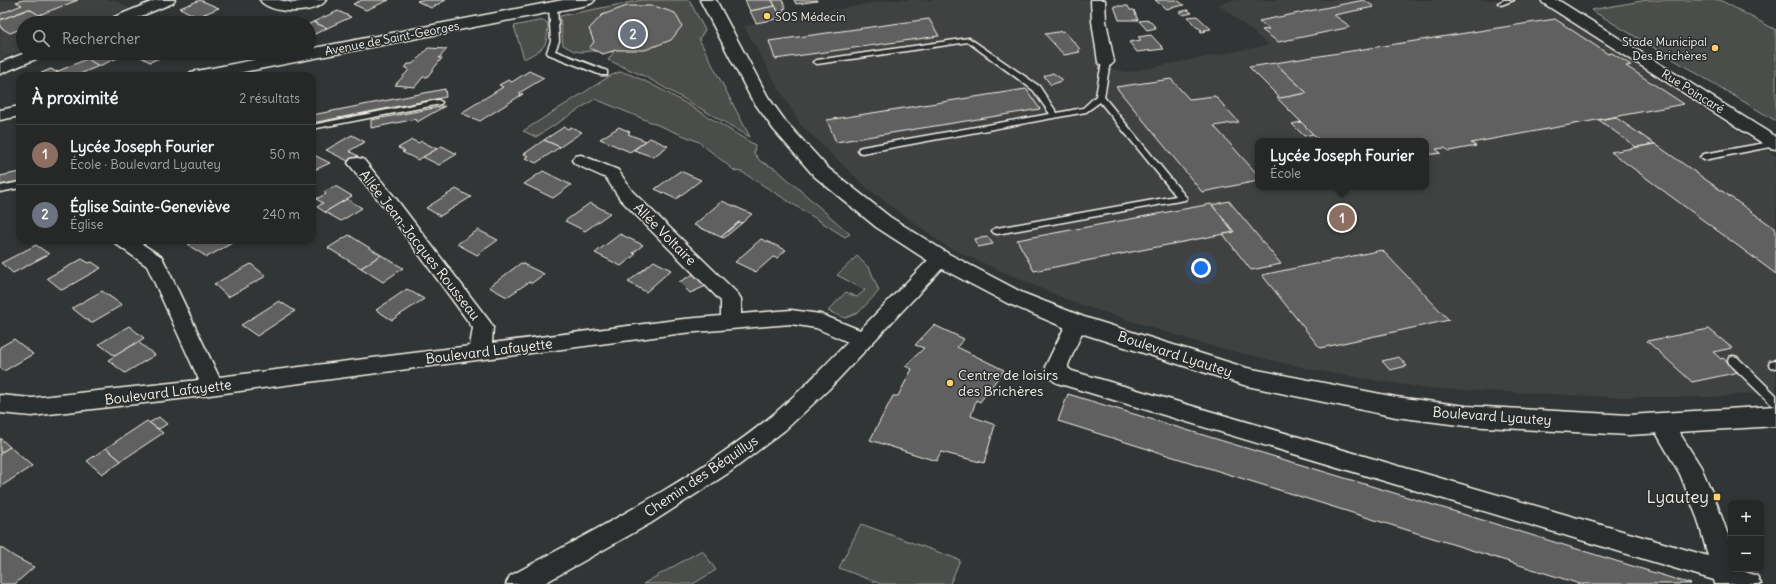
<!DOCTYPE html>
<html lang="fr">
<meta charset="utf-8">
<style>
:root{--surface:#262828;--page:#323434;--text:#f1f3f6;--muted:#a4a6a8;--line:#424445;--accent:#ffd166}
body{margin:0;font-family:Delius,sans-serif;background:var(--page);color:var(--text)}
.controls{position:absolute;right:12px;bottom:12px;display:grid;overflow:hidden;border-radius:8px;box-shadow:0 2px 6px #0003}
.controls button{width:36px;height:36px;display:grid;place-items:center;padding:0;border:0;border-bottom:1px solid var(--line);background:var(--surface);color:var(--text);font:20px sans-serif}
.you{position:absolute;left:1201px;top:268px;width:14px;height:14px;margin:-10px;border:3px solid #fff;border-radius:50%;background:#1a73e8;box-shadow:0 0 0 6px #1a73e833}
.badge{display:grid;place-items:center;width:26px;height:26px;border-radius:50%;background:var(--accent);color:#fff;font-size:13px;font-weight:700}
.pin{position:absolute;translate:-50% -50%;border:2px solid #fff;box-shadow:0 1px 4px #0006}
.popup{position:absolute;left:1255px;top:138px;width:174px;height:52px;box-sizing:border-box;display:grid;place-content:center;border-radius:8px;background:var(--surface);filter:drop-shadow(0 1px 3px #0005);font-size:13px;white-space:nowrap;color:var(--muted)}
.popup b{font-size:15px;color:var(--text)}
.popup::after{content:'';position:absolute;left:50%;top:100%;margin-left:-8px;border:8px solid transparent;border-top-color:var(--surface)}
.list{margin:0;padding:0;list-style:none}
h2{display:flex;justify-content:space-between;align-items:center;height:52px;margin:0;padding:0 16px;font-size:17px}
h2 small{font-size:13px;font-weight:400;color:var(--muted)}
.list li{display:grid;grid-template-columns:26px 1fr auto;gap:12px;align-items:center;box-sizing:border-box;height:60px;padding:0 16px;border-top:1px solid var(--line)}
.list b{display:block;font-size:15px;white-space:nowrap}
.list p{margin:0;font-size:13px;white-space:nowrap;color:var(--muted)}
.list em{font-size:13px;font-style:normal;color:var(--muted)}
.icon{flex:none;width:22px;height:22px;fill:none;stroke:currentColor;stroke-width:2;stroke-linecap:round;stroke-linejoin:round}
.map{position:relative;flex:none;width:1776px;height:584px;overflow:hidden}
.search{position:absolute;background:var(--surface);box-shadow:0 2px 6px #0003;left:16px;top:16px;width:300px;height:44px;display:flex;align-items:center;gap:10px;box-sizing:border-box;padding:0 14px;border-radius:22px;color:var(--muted);font-size:15px}
.panel{position:absolute;background:var(--surface);box-shadow:0 2px 6px #0003;left:16px;top:72px;width:300px;height:172px;border-radius:12px}
.map>svg:first-child{display:block}
.built{fill:#404242;fill-rule:evenodd}
.green{fill:#4b4d4c;stroke:#a09f9a}
.building{fill:#5f605f;stroke:#f4f1e8}
.lines{fill:none;stroke-linecap:round;stroke-linejoin:round}
.lane-casing{stroke:#f4f1e8;stroke-width:3}
.street-casing{stroke:#f4f1e8;stroke-width:3}
.secondary-casing{stroke:#f4f1e8;stroke-width:3}
.primary-casing{stroke:#f4f1e8;stroke-width:3}
.lane{fill:#2a2d2e;fill-rule:evenodd}
.street{fill:#2a2d2e;fill-rule:evenodd}
.secondary{fill:#2a2d2e;fill-rule:evenodd}
.primary{fill:#2a2d2e;fill-rule:evenodd}
.poi-dot{fill:#ffd166;stroke:#2a2d2e;stroke-width:1.5}
.labels{text-anchor:middle;dominant-baseline:central;stroke-width:3;stroke-linejoin:round;paint-order:stroke}
.far-poi-label{font-size:12px;fill:#f4f1e8;stroke:#2a2d2e;text-anchor:start}
.far-street-label{font-size:12px;fill:#f4f1e8;stroke:#2a2d2e}
.street-label{font-size:14px;fill:#f4f1e8;stroke:#2a2d2e}
.poi-label{font-size:14px;fill:#f4f1e8;stroke:#2a2d2e;text-anchor:start}
.near-poi-label{font-size:17px;fill:#f4f1e8;stroke:#2a2d2e;text-anchor:end}
</style>
<div class="map">
<svg width="1776" height="584" viewBox="0 0 1776 584">
<rect width="100%" height="100%" fill="#323535"/>
<filter id="ink" filterUnits="userSpaceOnUse"><feTurbulence type="fractalNoise" baseFrequency=".025" numOctaves="2"/><feDisplacementMap in="SourceGraphic" scale="8" xChannelSelector="R" yChannelSelector="G"/><feConvolveMatrix kernelMatrix="1 2 1 2 8 2 1 2 1" color-interpolation-filters="sRGB"/></filter>
<g filter="url(#ink)">
<!-- built -->
<g class="built">
<polygon points="3,0 114,0 129,8 91,23 23,23 23,50 0,59 0,1"/>
<path d="M889 0H1092L1100 66 1128 72 1269 45 1218 4 1235 0H1536L1776 156V391L1717 397H1610L1423 388 1313 370 1204 344 1072 302 947 247 867 188 800 124 779 89 744 26ZM1258 141H1426V187H1258Z"/>
</g>
<!-- green -->
<g class="green">
<polygon points="642,0 689,0 705,30 699,39 750,137 646,77 608,60 614,52 591,51 582,52 574,51 563,45 560,16"/>
<polygon points="1647,0 1720,0 1776,30 1776,121 1591,10"/>
<path d="M538 21H545L548 24C547 48 545 48 524 59L514 26Z"/>
<path d="M619 72C638 71 732 132 755 145L754 153 760 161 776 169 850 234 845 237 742 172 735 171 699 142 595 99 536 137 523 131 610 76Z"/>
<polygon points="857,256 870,269 879,291 858,313 845,318 828,311 846,292 857,297 865,290 837,275"/>
<polygon points="861,524 960,560 950,584 881,584 839,568"/>
<polygon points="702,550 716,570 693,584 643,584"/>
</g>
<!-- building -->
<g class="building">
<polygon points="23,0 78,0 39,15 29,9 0,20 0,14 22,5 16,2"/>
<polygon points="200,0 219,8 197,17 180,8"/>
<polygon points="362,0 389,0 366,10 353,4"/>
<polygon points="420,0 446,0 431,8 417,1"/>
<polygon points="745,0 772,0 775,6 750,11"/>
<polygon points="772,0 782,0 786,8 783,9 784,12 779,13"/>
<polygon points="794,0 817,0 817,1 796,4"/>
<polygon points="1155,0 1177,0 1184,5 1166,9"/>
<polygon points="1364,0 1374,7 1334,15 1351,27 1278,42 1262,30 1269,29 1259,21"/>
<polygon points="627,6 654,6 675,13 682,26 671,40 645,50 616,50 603,54 589,48 594,42 589,29 602,15"/>
<polygon points="775,6 782,18 756,23 750,11"/>
<polygon points="1114,6 1128,6 1130,10 1134,10 1138,20 1119,20"/>
<polygon points="29,9 46,19 36,23 23,23 23,28 10,33 0,27 0,20"/>
<polygon points="1188,10 1192,13 1183,15 1179,12"/>
<polygon points="338,11 351,17 327,28 313,22"/>
<polygon points="205,14 223,23 184,23 197,17"/>
<polygon points="1197,16 1211,29 1204,30 1206,31 1202,32 1200,31 1202,30 1195,26 1188,17"/>
<polygon points="929,19 939,36 775,59 769,41"/>
<polygon points="1555,19 1608,54 1612,53 1631,65 1626,66 1684,104 1471,143 1476,146 1449,151 1445,148 1436,149 1441,153 1426,155 1426,141 1320,141 1277,98 1307,93 1275,63"/>
<polygon points="1149,20 1150,21 1156,28 1147,30 1139,21"/>
<polygon points="313,22 327,28 309,37 309,24"/>
<polygon points="1064,31 1080,49 1078,50 1080,52 1064,55 1045,34"/>
<polygon points="1151,35 1164,49 1137,52 1129,42 1141,40 1138,37"/>
<polygon points="428,48 447,49 439,58 442,58 427,77 423,77 415,87 395,85 408,71 408,68 405,68 408,64 412,64 416,61"/>
<polygon points="101,53 129,53 99,66 87,59"/>
<polygon points="143,53 171,53 150,62 137,55"/>
<polygon points="87,59 99,66 75,76 63,76 56,72"/>
<polygon points="1275,63 1307,93 1280,98 1249,67"/>
<polygon points="51,69 63,76 34,76"/>
<polygon points="529,71 544,78 519,93 523,94 480,121 461,113 503,87 499,85 508,80 512,82"/>
<polygon points="1053,73 1063,80 1051,85 1044,76"/>
<polygon points="1171,79 1189,99 1215,96 1239,122 1214,126 1258,175 1258,181 1202,192 1116,87"/>
<polygon points="445,89 446,97 312,123 312,115"/>
<polygon points="1026,89 1040,109 836,142 827,120"/>
<polygon points="445,106 417,122 416,119 371,128 371,120"/>
<polygon points="1615,117 1653,143 1655,144 1636,147 1599,120"/>
<polygon points="1301,122 1313,134 1304,136 1292,124"/>
<polygon points="564,127 568,129 571,127 582,132 560,147 544,140"/>
<polygon points="619,127 630,132 628,134 646,141 630,152 600,139"/>
<polygon points="352,135 365,142 349,151 358,156 348,161 326,150"/>
<polygon points="650,138 668,146 653,157 634,150"/>
<polygon points="412,140 419,143 421,141 437,149 418,160 402,152 405,151 398,148"/>
<polygon points="544,140 560,147 536,163 525,158 528,156 524,154"/>
<polygon points="1655,144 1776,229 1776,274 1611,152"/>
<polygon points="442,146 457,154 439,165 423,157"/>
<polygon points="312,154 330,163 312,171"/>
<polygon points="543,171 571,185 553,198 524,184"/>
<polygon points="680,171 701,180 676,199 655,189"/>
<polygon points="20,172 20,181 0,185 0,176"/>
<polygon points="333,187 337,187 352,196 325,212 317,207 323,203 316,199 326,194 324,192"/>
<polygon points="456,189 471,197 440,216 426,208"/>
<polygon points="347,199 362,208 341,221 325,212"/>
<polygon points="722,201 752,214 742,223 739,222 721,237 694,225"/>
<polygon points="1229,201 1281,264 1251,270 1223,234 1234,232 1212,205"/>
<polygon points="590,203 610,213 585,231 565,221"/>
<polygon points="1211,204 1234,232 1034,271 1017,240"/>
<polygon points="739,222 742,223 724,238 721,237"/>
<polygon points="478,230 498,240 477,255 457,244"/>
<polygon points="620,234 643,245 633,253 636,254 621,266 595,253"/>
<polygon points="349,235 381,255 361,268 328,248"/>
<polygon points="988,237 993,244 978,247 974,239"/>
<polygon points="761,239 786,250 777,258 773,257 756,272 735,262"/>
<polygon points="197,240 227,240 232,243 207,257 188,245"/>
<polygon points="36,245 49,254 13,273 1,263"/>
<polygon points="1382,250 1449,320 1320,348 1262,275"/>
<polygon points="381,255 403,268 383,282 361,268"/>
<polygon points="82,259 89,263 92,262 101,268 62,290 47,278"/>
<polygon points="654,261 671,270 646,292 628,282"/>
<polygon points="521,263 544,274 532,283 529,282 507,297 489,287"/>
<polygon points="251,264 266,276 228,297 214,284"/>
<polygon points="694,274 706,286 690,293 679,282"/>
<polygon points="407,289 424,299 392,320 376,310"/>
<polygon points="102,291 122,305 91,323 72,308"/>
<polygon points="279,301 295,311 257,336 241,325"/>
<polygon points="934,325 964,339 957,347 1004,370 980,402 976,400 971,416 995,425 984,463 941,452 936,461 870,440 893,396 898,396 912,369 905,366 924,348 915,345"/>
<polygon points="129,326 144,338 115,356 99,344"/>
<polygon points="1709,329 1732,348 1713,352 1721,359 1723,358 1739,372 1692,382 1647,341"/>
<polygon points="14,339 33,354 4,371 0,368 0,347"/>
<polygon points="138,342 155,355 125,373 108,360"/>
<polygon points="1399,357 1407,366 1390,370 1382,361"/>
<polygon points="1068,394 1404,496 1691,584 1580,584 1058,421"/>
<polygon points="159,417 167,424 159,429 149,423"/>
<polygon points="147,421 163,433 121,461 106,448"/>
<polygon points="0,438 10,447 0,453"/>
<polygon points="10,447 32,466 0,487 0,453"/>
<polygon points="106,448 121,461 102,474 87,461"/>
<polygon points="0,547 15,557 34,567 15,584 0,584"/>
</g>
<g class="lines">
<defs>
<g id="lane">
<polygon points="1504,0 1514,0 1501,5 1498,3"/>
<polygon points="553,4 557,6 559,41 555,51 607,71 607,75 601,75 548,54 547,52 551,41 549,6"/>
<polygon points="969,38 1039,86 1057,113 1083,108 1096,96 1102,62 1106,60 1109,60 1110,62 1104,97 1185,196 1187,198 1185,200 997,234 994,233 992,231 994,229 997,228 1176,196 1100,102 1086,112 862,153 859,152 858,150 859,148 862,147 1050,114 1033,90 968,42 817,64 813,62 817,60"/>
<polygon points="438,100 442,102 441,104 312,129 312,125"/>
<polygon points="1776,141 1775,146 1704,160 1700,157 1704,154"/>
<polygon points="20,182 20,188 0,192 0,186"/>
<polygon points="1733,356 1737,357 1776,395 1776,406 1772,405 1729,363 1728,360 1729,357"/>
<polygon points="1776,360 1776,368 1770,367 1769,364 1770,361"/>
</g>
<g id="street">
<polygon points="156,0 175,0 173,3 124,23 105,23 107,20"/>
<path d="M260 0H279L293 3 307 0H326C316 15 270 15 260 0Z"/>
<polygon points="1091,0 1105,0 1106,21 1114,62 1111,65 1106,67 1101,65 1098,62 1092,21"/>
<polygon points="1541,0 1558,0 1776,137 1776,149 1770,148 1543,3"/>
<polygon points="25,53 45,53 43,56 0,74 0,63"/>
<path d="M581 155 618 170 632 191 738 294 741 299V314L791 310 820 314 860 330 934 254 941 253 948 254 951 259 829 389 785 430 730 472 651 523 543 584H506L510 576C598 528 690 482 769 418 797 395 822 368 848 342L816 328 791 324 684 333 179 399 32 416 0 413V395L32 398 199 380 147 266 116 244 114 240H136L162 257 219 377 470 346 473 328 385 208 348 163 351 159 357 158 363 159 397 200 490 322 493 327 492 343 684 319 721 316V301L620 199 606 178 575 164 572 160 575 156Z"/>
<path d="M1076 316 1083 318 1086 323 1068 365V368L1072 371 1708 556 1698 520 1680 474 1651 424 1654 418 1662 415 1670 418 1701 467 1717 504 1728 535 1731 547V569H1737L1757 576 1761 584H1715L1714 580 1057 383C1049 378 1046 375 1046 365L1069 318Z"/>
</g>
<g id="secondary">
<polygon points="563,0 595,0 592,3 587,5 223,76 188,76 191,72 197,71 289,53 309,53 309,49"/>
<polygon points="20,106 20,116 0,120 0,110"/>
</g>
<polygon id="primary" points="700,0 716,0 768,97 786,122 828,168 890,217 949,254 1023,293 1084,317 1247,368 1396,397 1466,406 1629,415 1776,406 1776,426 1629,435 1466,426 1396,417 1247,386 1068,329 1007,303 933,264 876,227 814,176 774,130 751,98"/>
</defs>
<!-- lane casing -->
<use href="#lane" class="lane-casing"/>
<!-- street casing -->
<use href="#street" class="street-casing"/>
<!-- secondary casing -->
<use href="#secondary" class="secondary-casing"/>
<!-- primary casing -->
<use href="#primary" class="primary-casing"/>
<!-- lane -->
<use href="#lane" class="lane"/>
<!-- street -->
<use href="#street" class="street"/>
<!-- secondary -->
<use href="#secondary" class="secondary"/>
<!-- primary -->
<use href="#primary" class="primary"/>
</g>
</g>
<!-- markers -->
<g class="poi-dot">
<circle cx="767" cy="16" r="4"/>
<circle cx="1715" cy="48" r="4"/>
<circle cx="950" cy="383" r="4"/>
<rect x="1713" y="493" width="8" height="8" rx="2"/>
</g>
<g class="labels">
<!-- far-poi labels -->
<g class="far-poi-label">
<text x="775" y="16">SOS Médecin</text>
<text x="1707" y="41" text-anchor="end">Stade Municipal<tspan x="1707" dy="14">Des Brichères</tspan></text>
</g>
<!-- far-street labels -->
<g class="far-street-label">
<text transform="translate(392 38) rotate(-11)">Avenue de Saint-Georges</text>
<text transform="translate(1693 91) rotate(32)">Rue Poincaré</text>
</g>
<!-- street labels -->
<g class="street-label">
<text transform="translate(665 234) rotate(45)">Allée Voltaire</text>
<text transform="translate(420 245) rotate(52)">Allée Jean-Jacques Rousseau</text>
<text transform="translate(489 351) rotate(-7)">Boulevard Lafayette</text>
<text transform="translate(1175 354) rotate(18)">Boulevard Lyautey</text>
<text transform="translate(168 392) rotate(-7)">Boulevard Lafayette</text>
<text transform="translate(1492 416) rotate(4)">Boulevard Lyautey</text>
<text transform="translate(701 476) rotate(-34)">Chemin des Béquillys</text>
</g>
<!-- poi labels -->
<g class="poi-label">
<text x="958" y="375">Centre de loisirs<tspan x="958" dy="16">des Brichères</tspan></text>
</g>
<!-- near-poi labels -->
<g class="near-poi-label">
<text x="1709" y="497">Lyautey</text>
</g>
</g>
</svg>
<div class="controls">
<button>+</button>
<button>−</button>
</div>
<div class="you"></div>
<div class="pin badge" style="left:1342px;top:218px;background:#8d6e63">1</div>
<div class="popup"><b>Lycée Joseph Fourier</b>École</div>
<div class="pin badge" style="left:633px;top:34px;background:#6b7280">2</div>
<div class="search"><svg class="icon" aria-label="search" viewBox="0 0 24 24"><circle cx="10" cy="10" r="6"/><path d="M15 15l6 6"/></svg>Rechercher</div>
<section class="panel">
<h2>À proximité<small>2 résultats</small></h2>
<ul class="list">
<li><span class="badge" style="background:#8d6e63">1</span><div><b>Lycée Joseph Fourier</b><p>École · Boulevard Lyautey</p></div><em>50 m</em></li>
<li><span class="badge" style="background:#6b7280">2</span><div><b>Église Sainte-Geneviève</b><p>Église</p></div><em>240 m</em></li>
</ul>
</section>
</div>
